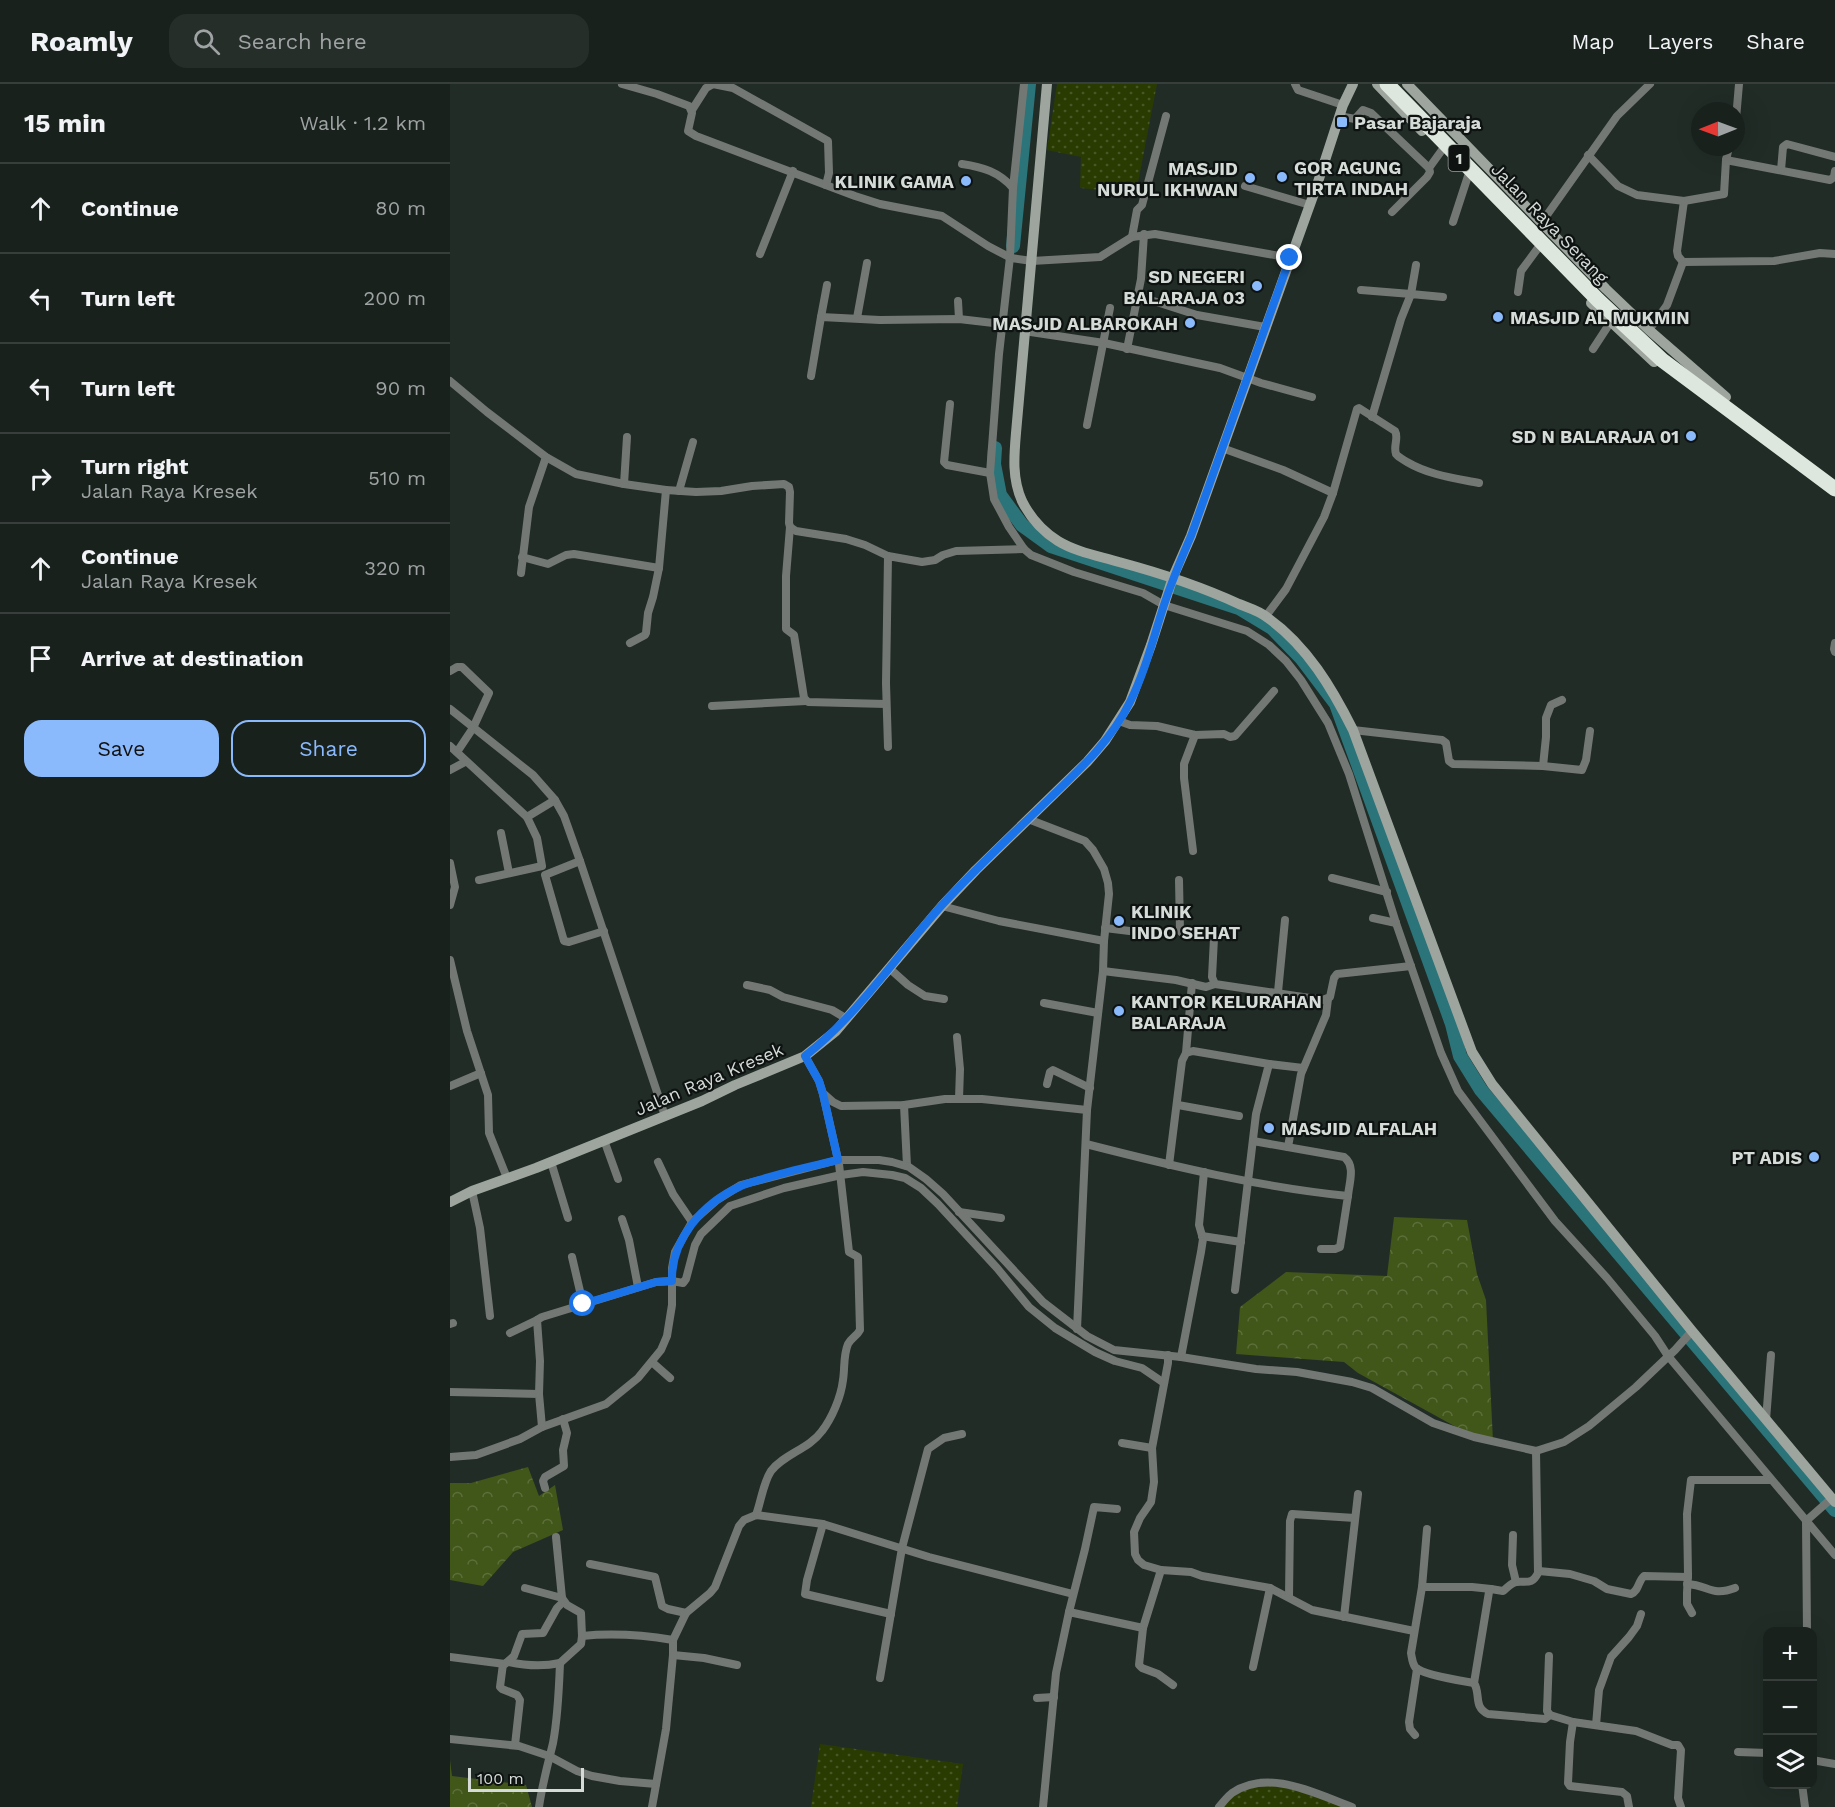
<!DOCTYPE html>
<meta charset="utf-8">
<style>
:root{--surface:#19211d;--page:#262e2a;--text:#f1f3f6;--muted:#9fa3a4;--line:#373e3b;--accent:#8bbafc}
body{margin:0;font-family:"Work Sans",sans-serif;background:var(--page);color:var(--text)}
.controls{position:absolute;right:18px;bottom:18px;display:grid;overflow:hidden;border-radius:12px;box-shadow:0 6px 24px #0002}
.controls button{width:54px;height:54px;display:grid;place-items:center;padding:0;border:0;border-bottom:2px solid var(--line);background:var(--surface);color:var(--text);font:30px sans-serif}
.compass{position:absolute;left:1241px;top:18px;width:54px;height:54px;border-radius:50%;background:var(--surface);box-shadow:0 6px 24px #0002;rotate:269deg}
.scale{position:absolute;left:18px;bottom:15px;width:116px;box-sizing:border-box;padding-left:6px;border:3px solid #d5dcd8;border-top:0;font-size:16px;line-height:21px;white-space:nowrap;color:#d5dcd8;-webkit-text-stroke:4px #0e1311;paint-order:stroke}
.stop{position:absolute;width:18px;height:18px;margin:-14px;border:4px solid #1a73e8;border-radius:50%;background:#fff}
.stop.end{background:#1a73e8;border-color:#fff;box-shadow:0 2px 6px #0008}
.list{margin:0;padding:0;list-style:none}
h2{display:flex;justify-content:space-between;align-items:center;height:78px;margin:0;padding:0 24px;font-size:26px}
h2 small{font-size:20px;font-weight:400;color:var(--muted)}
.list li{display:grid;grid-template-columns:39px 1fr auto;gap:18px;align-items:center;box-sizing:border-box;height:90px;padding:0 24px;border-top:2px solid var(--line)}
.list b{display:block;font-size:22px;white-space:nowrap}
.list p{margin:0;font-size:20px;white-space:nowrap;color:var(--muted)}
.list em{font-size:20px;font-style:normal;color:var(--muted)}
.actions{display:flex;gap:12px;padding:18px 24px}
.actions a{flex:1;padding:14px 0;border:2px solid var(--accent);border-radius:18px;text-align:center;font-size:21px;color:var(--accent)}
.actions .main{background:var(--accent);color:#111}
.icon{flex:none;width:33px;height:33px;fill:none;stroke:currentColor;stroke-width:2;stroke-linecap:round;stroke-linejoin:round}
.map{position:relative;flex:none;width:1385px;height:1723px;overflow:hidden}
header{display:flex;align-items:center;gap:36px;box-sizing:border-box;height:84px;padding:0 30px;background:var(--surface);border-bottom:2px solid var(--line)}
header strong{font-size:28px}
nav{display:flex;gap:33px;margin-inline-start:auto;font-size:21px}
.search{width:420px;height:54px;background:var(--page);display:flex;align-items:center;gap:15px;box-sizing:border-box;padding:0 21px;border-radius:18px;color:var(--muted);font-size:22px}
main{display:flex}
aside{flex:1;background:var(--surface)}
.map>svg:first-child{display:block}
.green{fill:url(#green-dots)}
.forest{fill:url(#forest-crowns)}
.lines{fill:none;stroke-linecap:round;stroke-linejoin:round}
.river{stroke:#2b7479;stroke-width:14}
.street{stroke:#747874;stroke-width:8}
.secondary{stroke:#9ea59e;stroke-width:10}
.highway{stroke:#dde7dd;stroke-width:15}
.route{stroke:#1a73e8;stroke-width:8}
.poi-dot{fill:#8bbafc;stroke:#0e1311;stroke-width:2}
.labels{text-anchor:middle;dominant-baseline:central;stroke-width:4.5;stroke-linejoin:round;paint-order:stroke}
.shield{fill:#0e1311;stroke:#99a09c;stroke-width:1.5}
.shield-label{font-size:16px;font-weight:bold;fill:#d5dcd8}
.poi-label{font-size:18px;font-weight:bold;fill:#d5dcd8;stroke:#0e1311;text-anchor:start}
.street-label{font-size:18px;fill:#d5dcd8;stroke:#0e1311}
</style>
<header>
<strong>Roamly</strong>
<div class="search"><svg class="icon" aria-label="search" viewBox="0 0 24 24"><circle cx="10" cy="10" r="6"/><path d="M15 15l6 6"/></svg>Search here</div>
<nav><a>Map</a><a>Layers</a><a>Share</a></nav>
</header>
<main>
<aside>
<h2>15 min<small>Walk · 1.2 km</small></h2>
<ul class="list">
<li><svg class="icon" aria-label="ahead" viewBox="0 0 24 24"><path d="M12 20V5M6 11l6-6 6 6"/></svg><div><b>Continue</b></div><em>80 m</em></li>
<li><svg class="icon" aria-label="left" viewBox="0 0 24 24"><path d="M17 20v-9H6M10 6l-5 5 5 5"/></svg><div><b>Turn left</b></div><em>200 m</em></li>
<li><svg class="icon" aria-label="left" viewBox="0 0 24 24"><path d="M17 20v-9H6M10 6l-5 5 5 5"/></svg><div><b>Turn left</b></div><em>90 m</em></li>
<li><svg class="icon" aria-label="right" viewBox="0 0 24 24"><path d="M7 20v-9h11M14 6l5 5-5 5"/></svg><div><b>Turn right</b><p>Jalan Raya Kresek</p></div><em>510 m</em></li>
<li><svg class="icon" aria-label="ahead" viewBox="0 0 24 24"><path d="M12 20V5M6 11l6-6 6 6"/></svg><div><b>Continue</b><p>Jalan Raya Kresek</p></div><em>320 m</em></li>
<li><svg class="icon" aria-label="arrive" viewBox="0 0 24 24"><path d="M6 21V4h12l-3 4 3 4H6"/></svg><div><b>Arrive at destination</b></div></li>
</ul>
<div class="actions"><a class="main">Save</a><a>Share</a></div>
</aside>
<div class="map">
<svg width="1385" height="1723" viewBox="0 0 1385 1723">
<defs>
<pattern id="green-dots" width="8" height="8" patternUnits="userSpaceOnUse" patternTransform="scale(1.5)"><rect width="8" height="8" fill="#2a3b02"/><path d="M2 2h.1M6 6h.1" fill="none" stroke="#485726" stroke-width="1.8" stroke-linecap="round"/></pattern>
<pattern id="forest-crowns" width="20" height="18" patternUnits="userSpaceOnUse" patternTransform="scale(1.5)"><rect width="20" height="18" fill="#415619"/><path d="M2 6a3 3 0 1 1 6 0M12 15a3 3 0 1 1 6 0" fill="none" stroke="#5c6e3a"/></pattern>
</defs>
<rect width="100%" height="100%" fill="#212c27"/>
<!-- green -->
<g class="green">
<polygon points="607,0 707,0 686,109 630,104 631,73 597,66"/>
<polygon points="370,1660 513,1680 507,1723 361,1723"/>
<polygon points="802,1700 845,1702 904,1723 765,1723 768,1719"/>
</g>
<!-- forest -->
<g class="forest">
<polygon points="944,1133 1017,1136 1027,1190 1036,1216 1043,1357 1008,1344 908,1289 894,1278 786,1270 790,1223 836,1188 937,1192"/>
<polygon points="78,1383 89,1412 105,1401 113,1446 63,1468 33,1502 0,1496 0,1399 21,1399"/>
<polygon points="0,1676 2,1692 76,1701 82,1723 0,1723"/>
</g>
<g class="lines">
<!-- river -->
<g class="river">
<polyline points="563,162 579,0"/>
<polyline points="545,364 544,380 550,411 572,441 601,462 789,524 822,544 852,575 886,620 1002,940 1010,972 1031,1006 1385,1426"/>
</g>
<!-- street -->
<g class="street">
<polyline points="172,0 207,10 239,22 242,29 238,47 246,52 405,112 430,120 492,132 538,162 561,174 582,177 650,173 682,153 705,150 841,174"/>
<polyline points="574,0 563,104 560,173 549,270 541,376 540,389 544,415 559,443 574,465 581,471 624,488 693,509 714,521 797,547 819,561 836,577 851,596 878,639 899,690 946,839 991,969 1008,1007 1105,1137 1157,1194 1205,1252 1218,1272 1385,1471"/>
<polyline points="845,0 848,6 893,21"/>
<polyline points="242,26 256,4 263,0 283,4 378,57 379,89 376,101"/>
<polyline points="889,32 905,35 913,26 921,29 979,84"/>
<polyline points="1286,35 1289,0"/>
<polyline points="1138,71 1168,102 1187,111 1234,117 1227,167 1228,172 1233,178 1324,177 1370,169 1385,170"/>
<polyline points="1276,76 1380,96 1384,93 1385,87"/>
<path d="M512 80C533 83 549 88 563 104"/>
<polyline points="1331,86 1333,63 1337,60 1385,73"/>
<polyline points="795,102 860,121"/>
<polyline points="1234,117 1274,110 1276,76 1279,63"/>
<polyline points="942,128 977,93 980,88 979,84 992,66"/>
<polyline points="1003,138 1018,92"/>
<polyline points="1092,138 1167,32 1200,0"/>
<polyline points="682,153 687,126 692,121 716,32"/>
<polyline points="310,170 343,87"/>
<polyline points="377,201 371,233 430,236 509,235 552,240"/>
<polyline points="911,206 961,210 966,181"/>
<polyline points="1068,208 1071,187 1088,164"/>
<polyline points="688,212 747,231 815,243"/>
<polyline points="508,217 509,235"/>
<polyline points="407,234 417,179"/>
<polyline points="1199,246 1217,221 1233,178"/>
<polyline points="574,247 654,259 770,284 811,299 862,313"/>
<polyline points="677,265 691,195 694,150"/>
<polyline points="1143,265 1160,239"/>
<polyline points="361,292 371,233"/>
<polyline points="0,297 37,328 96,373 126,390 174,400 216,406 246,408 271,407 302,402 334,400 339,403 340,408 339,439 340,443 346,447 396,455 415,461 438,472"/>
<polyline points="500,320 494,378 497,381 540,389"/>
<polyline points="922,333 951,235 961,210 993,213"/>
<polyline points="637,341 660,224"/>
<polyline points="772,364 833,386 883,409"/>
<polyline points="174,400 177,353"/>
<polyline points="229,407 243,358"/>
<polyline points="340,443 336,492 336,545 344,551 354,614 358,618 436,620"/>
<polyline points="72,473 98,480 116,471 124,470 209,484"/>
<polyline points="71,489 79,423 96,373"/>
<path d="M816 532 836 505 874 433 883 409 907 325 909 324 945 347C949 354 943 362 946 370 948 373 954 376 957 378 979 391 1004 394 1029 399"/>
<polyline points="180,559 195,551 196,549 198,529 203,513 209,484 216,406"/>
<polyline points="1385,559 1384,565 1385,568"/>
<polyline points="0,587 7,583 12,583 39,609 23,644 7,668"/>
<polyline points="262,622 356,617"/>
<polyline points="0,625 83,691 105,716 114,732 130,777 215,1032"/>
<polyline points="669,637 680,641 707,642 745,651 774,650 780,653 785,652 824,607"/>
<polyline points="903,646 992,656 996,659 999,677 1003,680 1093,682 1132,686 1136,676 1140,647"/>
<polyline points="0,662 77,733 105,716"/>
<polyline points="438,663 436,599 438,472 472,478 485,476 493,471 506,467 574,465"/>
<polyline points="1093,682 1096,653 1096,634 1101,621 1112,616"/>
<polyline points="0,686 15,678"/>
<polyline points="578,735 635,757 643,766 654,785 658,799 659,810 654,857 653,887 637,1026 627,1245"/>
<polyline points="51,749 59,789"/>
<polyline points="743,767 734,694 734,680 745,651"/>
<polyline points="130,777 95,791 114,857 119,858 154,847"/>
<polyline points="0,779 5,803 0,821"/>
<polyline points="882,794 937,808"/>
<polyline points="29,796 92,782 87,754 77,733"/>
<polyline points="729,796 730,847 732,849 762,852 764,854 762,893 765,900 873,916 880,913 884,894 887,890 961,882"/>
<polyline points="492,822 549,837 654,857"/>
<polyline points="923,834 946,839"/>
<polyline points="655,844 696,849"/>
<polyline points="0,876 17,947 38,1011 39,1049 57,1094"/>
<polyline points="439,884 458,901 475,912 494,915"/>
<polyline points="653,887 726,896 756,903 765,900"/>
<polyline points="297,901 320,906 333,913 382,926 397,935"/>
<polyline points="828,908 835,836"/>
<polyline points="594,919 648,929"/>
<polyline points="507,953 510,985 509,1015"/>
<polyline points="736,969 742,899"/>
<polyline points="819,980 853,984"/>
<polyline points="597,1000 600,988 603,986 640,1004"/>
<polyline points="0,1002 31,989"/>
<polyline points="374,1010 383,1018 391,1022 454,1021 495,1015 532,1015 637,1026"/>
<polyline points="454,1021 457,1082"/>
<polyline points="728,1021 789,1032"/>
<polyline points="154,1056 168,1095"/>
<path d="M803 1057 894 1073C906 1082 899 1099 898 1112"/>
<path d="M636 1060C722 1082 809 1103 898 1112L890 1163 885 1165H871"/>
<polyline points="838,1063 851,990 876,931 878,915"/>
<polyline points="101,1078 118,1134"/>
<polyline points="208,1078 223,1110 242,1138"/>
<polyline points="719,1081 732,977 736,969 743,967 819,980 806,1030 785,1206"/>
<polyline points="22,1107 30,1144 40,1232"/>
<polyline points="509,1128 551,1134"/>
<polyline points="172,1135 179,1156 188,1203"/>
<polyline points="752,1152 791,1158"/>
<polyline points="122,1173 133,1220"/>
<polyline points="0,1240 3,1239"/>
<polyline points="60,1249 87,1236"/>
<polyline points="731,1273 751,1168 753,1155 749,1141 754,1088"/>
<polyline points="203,1279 220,1294"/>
<polyline points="0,1308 89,1310 92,1343"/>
<polyline points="89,1310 90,1277 87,1236 92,1233 206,1198 222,1197 233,1199 236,1195 245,1161 251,1150 280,1122 334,1104 391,1091 413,1088 442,1091 455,1094 471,1104 488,1120 547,1184 579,1223 605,1244 645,1268 665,1277 692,1284 714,1299"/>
<polyline points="1316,1336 1321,1271"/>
<polyline points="672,1359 702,1364"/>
<path d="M1086 1367 1088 1489C1082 1501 1077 1497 1066 1498 1061 1499 1057 1504 1053 1507L1041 1505 1039 1508 1024 1599C1031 1610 1023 1623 1038 1630L1095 1635 1100 1631"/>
<polyline points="0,1373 26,1371 70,1355 92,1343 156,1320 188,1294 211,1266 217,1252 222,1221 222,1184 225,1168 242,1138 267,1116 291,1101 388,1076 429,1076 442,1078 459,1083 476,1095 493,1110 593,1218 637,1252 664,1266 731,1273 806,1285 847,1288 902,1298 922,1304 983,1339 1024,1353 1086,1367 1114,1358 1139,1342 1186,1303 1225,1266 1242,1247"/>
<polyline points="95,1404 93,1397 95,1393 114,1382 113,1366 117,1349 113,1335"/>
<path d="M306 1431C311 1418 313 1399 321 1387 334 1370 359 1365 372 1347 382 1334 391 1313 393 1296 395 1284 393 1272 398 1260 401 1254 407 1252 410 1246L408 1173 399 1168 389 1080 373 1010 369 997 355 972"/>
<polyline points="373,1440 357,1496 355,1510 441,1530"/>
<path d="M977 1445 972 1503 961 1569C962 1574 962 1578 965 1583 972 1591 1012 1597 1024 1599"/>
<polyline points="1063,1451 1062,1481 1066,1498"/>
<polyline points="106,1453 112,1514 117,1521 131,1529 132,1552"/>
<polyline points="140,1480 205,1493 212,1522 218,1525 236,1529"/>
<polyline points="711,1486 741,1488 752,1492 820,1504 862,1526 964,1547"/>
<path d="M1089 1487 1120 1490 1144 1497 1157 1505 1181 1510C1189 1507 1188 1497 1194 1492L1238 1493"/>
<path d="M1237 1500C1259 1501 1261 1513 1285 1504"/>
<polyline points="972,1503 1022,1503 1041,1505"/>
<polyline points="75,1504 112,1514"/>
<polyline points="839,1513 840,1437 842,1430 905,1434"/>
<polyline points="619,1528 635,1465 644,1423 667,1425"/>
<polyline points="1242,1529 1237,1520 1237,1509 1238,1490 1237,1430 1241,1396 1321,1396"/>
<polyline points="894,1533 908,1410"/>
<polyline points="693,1544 689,1581 692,1584 708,1590 723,1601"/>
<polyline points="1357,1548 1356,1437 1382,1414"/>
<polyline points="223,1571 254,1574 287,1581"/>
<polyline points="1099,1572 1097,1627 1100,1631 1123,1638 1186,1647 1222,1661 1228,1661 1231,1666 1228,1714 1231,1723"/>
<polyline points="0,1573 55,1580 64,1572 72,1550 93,1549 107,1524 113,1518"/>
<path d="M59 1578C77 1582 92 1583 110 1579"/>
<polyline points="53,1580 50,1603 52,1605 67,1611 70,1616 65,1661"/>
<polyline points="803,1583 820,1504"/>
<polyline points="430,1594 452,1464 478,1365 494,1354 512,1350"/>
<polyline points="587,1614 604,1613"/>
<polyline points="1123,1638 1120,1658 1118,1699 1120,1702 1172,1708 1177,1712 1179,1723"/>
<polyline points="1146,1641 1149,1606 1161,1573 1179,1553 1187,1542 1191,1530"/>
<polyline points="965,1651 960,1645 959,1638 967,1585"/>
<polyline points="0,1655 69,1662 99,1672 127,1687 142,1692 170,1697 206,1700"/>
<polyline points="1288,1668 1318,1669"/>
<polyline points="1362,1676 1385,1680"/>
<polyline points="1352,1700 1355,1723"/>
<path d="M89 1723C92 1701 98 1680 103 1659 108 1633 109 1605 110 1579L131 1560 132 1552C162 1549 193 1551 223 1556"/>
<polyline points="202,1723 216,1645 223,1571 223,1556 236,1529 260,1509 265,1503 289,1442 294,1436 306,1431 373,1440 479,1473 623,1510"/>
<polyline points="593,1723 606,1589 619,1528 693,1544 711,1486 694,1481 688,1476 685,1470 684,1448 690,1434 701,1418 704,1398 702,1364 718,1279 718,1271"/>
<path d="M769 1723C773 1718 777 1713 782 1709 819 1684 866 1710 902 1723"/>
</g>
<!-- secondary -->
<g class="secondary">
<path d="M597 0 566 349C564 372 562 395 572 417 580 433 592 447 608 457 626 468 649 472 669 478 710 489 750 502 789 520 799 524 810 527 818 534 857 562 882 604 903 646L1022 968 1042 1000 1242 1247 1385 1418"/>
<polyline points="927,0 972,47"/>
<polyline points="957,0 1156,205 1199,246 1276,313"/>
<polyline points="1141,219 1204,278"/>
<polyline points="0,1118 22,1107 86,1084 252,1017 285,1001 355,972 386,947 492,822 526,786 637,678 655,657 680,618 701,561 723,493 741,452 867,101 893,21 903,0"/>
</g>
<!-- highway -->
<polyline class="highway" points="937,0 1148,216 1212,276 1385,405"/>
</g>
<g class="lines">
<!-- route -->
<path class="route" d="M133 1220 206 1198 222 1197C221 1155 253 1119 291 1102 297 1099 306 1097 313 1095 338 1087 363 1082 388 1076L373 1010 369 997 355 972C409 930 447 871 492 821 526 784 563 750 599 715 629 686 661 657 680 618 695 588 703 555 713 524 721 499 731 475 741 452L840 174"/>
</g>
<!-- markers -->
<g class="poi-dot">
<rect x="886" y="32" width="12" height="12" rx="3"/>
<circle cx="832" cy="93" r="6"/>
<circle cx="800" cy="94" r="6"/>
<circle cx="516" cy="97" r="6"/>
<circle cx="807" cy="202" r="6"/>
<circle cx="1048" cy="233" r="6"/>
<circle cx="740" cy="239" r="6"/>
<circle cx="1241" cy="352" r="6"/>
<circle cx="669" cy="837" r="6"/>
<circle cx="669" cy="927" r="6"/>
<circle cx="819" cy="1044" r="6"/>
<circle cx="1364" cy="1073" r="6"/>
</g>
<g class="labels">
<!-- shield labels -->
<rect class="shield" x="998.5" y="61" width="21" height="26" rx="4.5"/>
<g class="shield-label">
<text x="1009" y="74">1</text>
</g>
<!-- poi labels -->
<g class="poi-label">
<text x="904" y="38">Pasar Bajaraja</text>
<text x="844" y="83">GOR AGUNG<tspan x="844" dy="21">TIRTA INDAH</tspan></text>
<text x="788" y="84" text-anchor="end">MASJID<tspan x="788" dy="21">NURUL IKHWAN</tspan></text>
<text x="504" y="97" text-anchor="end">KLINIK GAMA</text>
<text x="795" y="192" text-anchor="end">SD NEGERI<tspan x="795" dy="21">BALARAJA 03</tspan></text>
<text x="1060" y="233">MASJID AL MUKMIN</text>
<text x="728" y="239" text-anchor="end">MASJID ALBAROKAH</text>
<text x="1229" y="352" text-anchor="end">SD N BALARAJA 01</text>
<text x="681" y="827">KLINIK<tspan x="681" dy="21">INDO SEHAT</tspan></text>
<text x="681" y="917">KANTOR KELURAHAN<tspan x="681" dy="21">BALARAJA</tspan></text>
<text x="831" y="1044">MASJID ALFALAH</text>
<text x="1352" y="1073" text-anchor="end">PT ADIS</text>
</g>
<!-- street labels -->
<g class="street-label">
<text transform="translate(1100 139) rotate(46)">Jalan Raya Serang</text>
<text transform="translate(259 995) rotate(-23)">Jalan Raya Kresek</text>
</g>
</g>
</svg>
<div class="controls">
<button>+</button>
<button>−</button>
<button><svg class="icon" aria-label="layers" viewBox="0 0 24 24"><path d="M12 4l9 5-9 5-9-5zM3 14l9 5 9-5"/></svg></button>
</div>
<svg class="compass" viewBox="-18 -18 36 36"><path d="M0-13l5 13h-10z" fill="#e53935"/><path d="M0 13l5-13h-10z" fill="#9fa3a4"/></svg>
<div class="scale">100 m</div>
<div class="stop" style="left:133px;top:1220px"></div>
<div class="stop end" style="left:840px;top:174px"></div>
</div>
</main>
